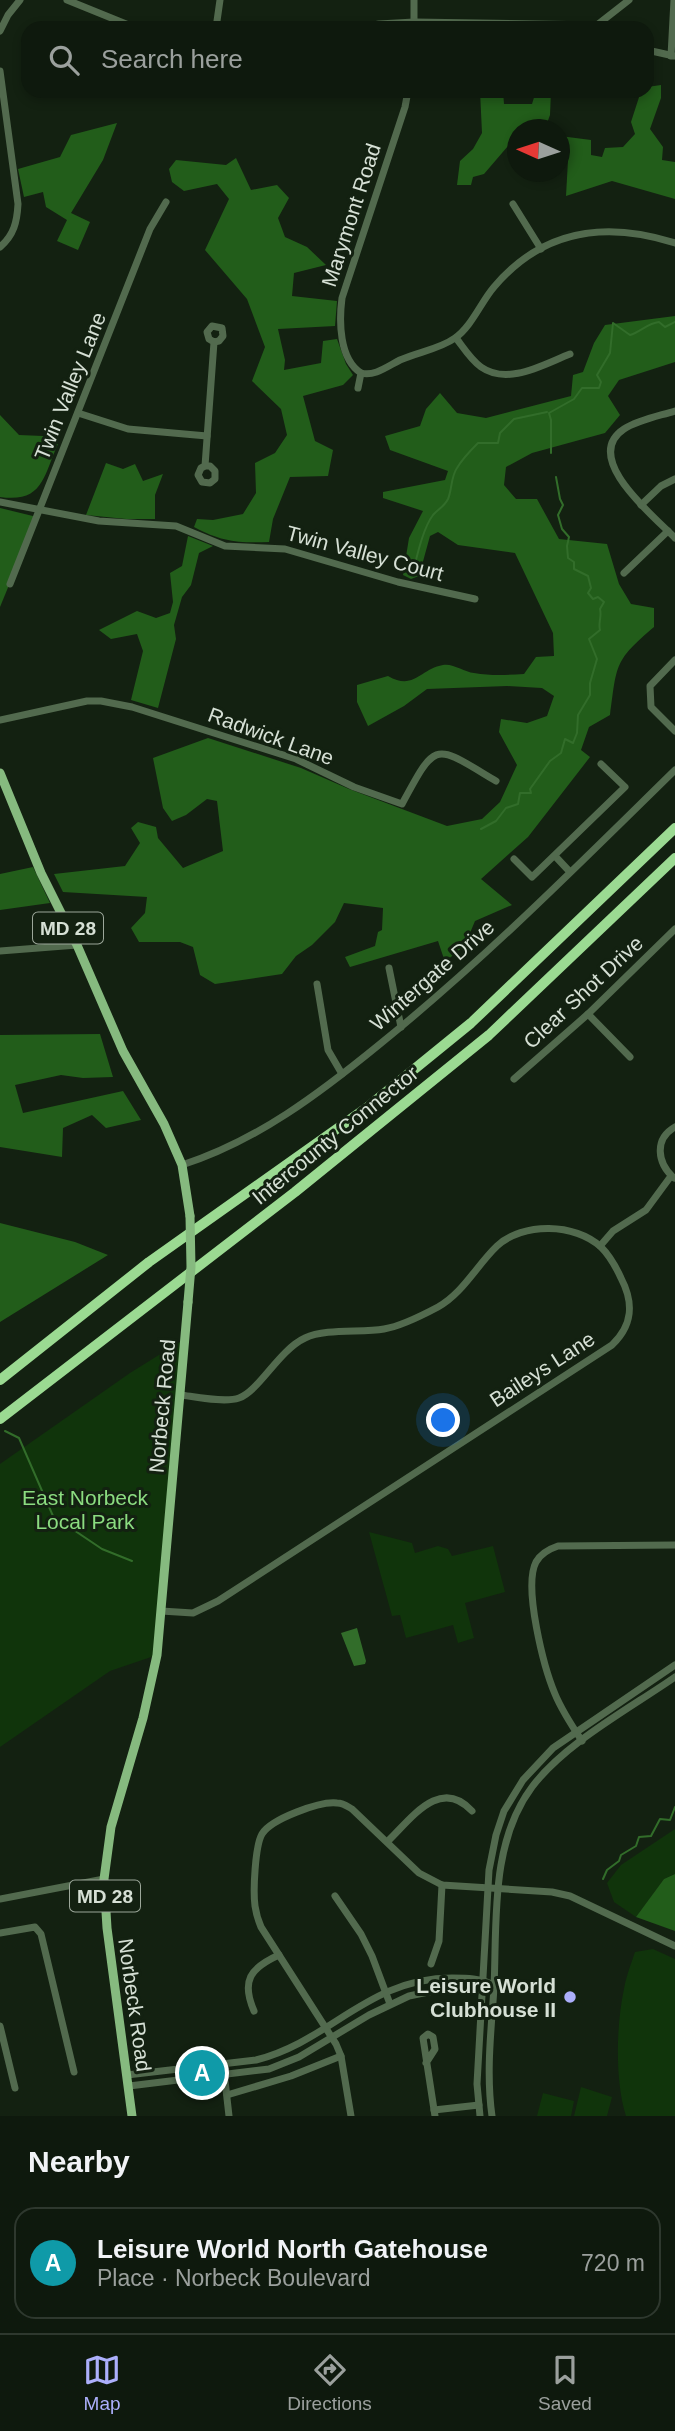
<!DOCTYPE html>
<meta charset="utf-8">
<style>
:root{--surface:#0e190d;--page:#172216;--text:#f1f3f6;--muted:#9ba09d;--line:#2e382e;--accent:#acaffb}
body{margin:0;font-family:Arial,sans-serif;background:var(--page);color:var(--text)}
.compass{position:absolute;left:507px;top:119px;width:63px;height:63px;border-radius:50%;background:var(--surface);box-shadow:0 4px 10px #0003;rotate:273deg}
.you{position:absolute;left:444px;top:1421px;width:24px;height:24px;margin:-18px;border:5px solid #fff;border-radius:50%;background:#1a73e8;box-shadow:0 0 0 10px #1a73e833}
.badge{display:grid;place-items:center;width:46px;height:46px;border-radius:50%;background:var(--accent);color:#fff;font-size:23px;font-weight:700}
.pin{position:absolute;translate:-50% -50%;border:4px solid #fff;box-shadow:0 2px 7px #0006}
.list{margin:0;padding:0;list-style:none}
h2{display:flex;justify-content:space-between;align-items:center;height:91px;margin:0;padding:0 28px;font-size:30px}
h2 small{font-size:23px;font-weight:400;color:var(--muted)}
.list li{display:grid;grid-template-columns:46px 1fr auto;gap:21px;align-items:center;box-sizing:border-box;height:112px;margin:0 14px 14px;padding:0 14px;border:2px solid var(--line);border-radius:21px}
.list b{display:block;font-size:26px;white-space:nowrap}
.list p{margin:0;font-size:23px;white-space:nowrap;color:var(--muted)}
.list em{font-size:23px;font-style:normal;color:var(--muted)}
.icon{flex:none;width:38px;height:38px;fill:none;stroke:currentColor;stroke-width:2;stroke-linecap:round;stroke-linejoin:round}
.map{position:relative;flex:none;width:675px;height:2116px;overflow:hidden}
.search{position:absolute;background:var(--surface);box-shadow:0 4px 10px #0003;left:21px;right:21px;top:21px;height:77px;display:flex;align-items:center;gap:18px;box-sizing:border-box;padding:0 24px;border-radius:21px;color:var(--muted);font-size:26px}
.sheet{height:217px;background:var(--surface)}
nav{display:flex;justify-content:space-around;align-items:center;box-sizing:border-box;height:98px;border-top:2px solid var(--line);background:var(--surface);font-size:19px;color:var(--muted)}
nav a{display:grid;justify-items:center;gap:4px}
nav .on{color:var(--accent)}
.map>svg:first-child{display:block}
.green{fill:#10340b}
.forest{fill:#225d1a}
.water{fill:#326d2a}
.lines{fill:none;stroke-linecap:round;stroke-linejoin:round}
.stream{stroke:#326d2a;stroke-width:2}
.minor{stroke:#526a4e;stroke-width:7}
.major{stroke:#86ba7f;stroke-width:9}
.highway{stroke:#9bda92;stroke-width:10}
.major-bridge{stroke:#86ba7f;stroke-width:9}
.poi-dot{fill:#acaffb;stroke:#132111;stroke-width:2.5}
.labels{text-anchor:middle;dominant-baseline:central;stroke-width:6;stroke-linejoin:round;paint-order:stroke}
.shield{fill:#132111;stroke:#9ca79a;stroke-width:2}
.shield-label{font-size:19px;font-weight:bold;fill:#d6e0d5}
.street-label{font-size:21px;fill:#d6e0d5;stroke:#132111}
.park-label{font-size:21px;fill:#8bdc80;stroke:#132111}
.poi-label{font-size:21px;font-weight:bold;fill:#d6e0d5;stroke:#132111;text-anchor:end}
</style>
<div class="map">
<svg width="675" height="2116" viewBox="0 0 675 2116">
<rect width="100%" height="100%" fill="#132111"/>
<!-- green -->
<g class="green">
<polygon points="183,1340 157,1655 110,1671 0,1747 0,1464 130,1373"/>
<polygon points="369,1532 412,1543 415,1553 438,1546 448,1549 452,1556 493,1546 505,1592 465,1603 474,1638 458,1643 453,1625 406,1638 400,1615 392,1616"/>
<polygon points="675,1829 675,1874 664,1879 636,1917 614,1902 607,1883 621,1865"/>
<path d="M653 1949 675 1959V2116H626C615 2081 616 2026 624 1989 626 1977 631 1964 635 1952Z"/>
<polygon points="581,2087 612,2097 607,2116 574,2116"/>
<polygon points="543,2093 574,2101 571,2116 537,2116"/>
</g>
<!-- forest -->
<g class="forest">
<polygon points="661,85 661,98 650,129 663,147 662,160 675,162 675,199 612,181 566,196 568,160 560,157 560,136 591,140 591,155 602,157 605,148 623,147 635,134 631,122 641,91 647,91 647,87"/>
<polygon points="480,91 503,91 504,104 532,104 536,91 551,91 550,115 545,129 518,130 517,150 508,146 484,174 473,177 471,185 457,185 460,161 473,149 482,133"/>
<polygon points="117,123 103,160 71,213 90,222 78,250 57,241 67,220 46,207 43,192 24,197 18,169 60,157 71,135"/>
<path d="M236 158 251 190 277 185 289 198 278 218 285 237 307 247 326 265 294 273 292 296 337 301 335 326 278 329 285 360 284 370 321 363 323 341 337 339 346 364 353 375 343 385 303 396 315 441 333 450 328 476 290 477 273 519 269 542C238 543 222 542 194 527L197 519 213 520 243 514 256 493 255 463 275 453 287 435 281 409 252 381 265 347 247 299 205 250 229 199 217 184 184 191 172 182 169 169 176 160 226 165Z"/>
<path d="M675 316V362L619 380 608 396 620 415 605 433 532 453 506 467 504 485 516 499H537L559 539 607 544 619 584 631 604 654 608V627C614 661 617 664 610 715L589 727 581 750 590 757 528 837 481 879 512 905 475 921 465 945 445 962 438 941 350 967 345 957 375 946 378 932 382 930 383 908 344 903 335 922 312 945 296 956 282 974 215 984 200 975 193 947 180 942H139L131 928 145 913 147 897 63 892 54 874 125 866 140 843 131 828 138 822 156 827 158 838 183 868 223 851 217 801 207 799 186 815 172 821 163 808 153 758 208 738 301 768 349 789 447 826 482 819 500 802 517 765 499 732 501 719 527 723 547 716 554 696 542 688 507 686 427 689 404 706 368 726 357 702V685L388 676C414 691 420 669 443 665 453 663 464 672 474 673 491 676 507 675 524 674L536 657 554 656 553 633 515 553 458 545 438 532 430 536 419 576 411 579 403 575 409 538 423 511 383 498V492L445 480 448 471 390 450 385 436 420 426 426 409 440 393 457 413 486 418 571 396 573 375 583 372 594 343 605 325Z"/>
<path d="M0 415 19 435 43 436 58 444C43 477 43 503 0 497Z"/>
<polygon points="106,463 123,469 135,464 143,481 163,474 155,495 155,519 126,519 86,515"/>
<polygon points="0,508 37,517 0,607"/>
<polygon points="188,536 213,546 199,553 191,585 182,597 174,625 176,639 158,708 131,700 143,651 137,634 111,639 99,630 137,611 156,618 170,613 173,602 170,573 182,566"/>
<polygon points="33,867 50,903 0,910 0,874"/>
<polygon points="100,1034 113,1077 83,1078 61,1075 15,1085 23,1113 123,1091 141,1120 106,1128 92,1115 63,1128 62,1157 0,1147 0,1035"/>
<polygon points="0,1223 75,1242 108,1255 0,1322"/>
<polygon points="675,1874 675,1931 636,1917 664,1879"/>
</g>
<!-- water -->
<polygon class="water" points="357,1628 366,1661 365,1664 354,1666 341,1633"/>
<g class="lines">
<!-- stream -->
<g class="stream">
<path d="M551 453V420L549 413 574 399 582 388H599L601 382 597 375 610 353 613 323 630 335C640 332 648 323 659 322L665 327 675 322"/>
<path d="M413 572C417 556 423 528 433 515 438 509 444 507 448 499 452 490 451 476 457 468 461 461 472 449 478 443H498L500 433 514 419 547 412"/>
<path d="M481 829 496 821 506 808 518 804 520 793H531L530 789 550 761 561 753 565 739 573 743 577 733 578 715 590 695V683L597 659 589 639 600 630C598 622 602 617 600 609L604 602 598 597 593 599 588 593 591 588 588 576 574 569V562L568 558 567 546 569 537 562 529 558 515 563 505 560 499 556 477"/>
<polyline points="5,1431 19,1438 53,1516 102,1549 132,1561"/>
<polyline points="603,1879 607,1870 619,1861 621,1855 636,1846 639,1837 651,1836 660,1819 670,1820 675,1807"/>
</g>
<!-- minor -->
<g class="minor">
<polyline points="67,0 136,28"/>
<polyline points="414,0 414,28"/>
<polyline points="597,25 629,0"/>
<polyline points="216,28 220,0"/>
<polyline points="357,28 379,24 414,22 597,25 602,28"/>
<polyline points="0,31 8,15 20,0"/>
<polyline points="647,50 674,56"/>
<polyline points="671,56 674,0"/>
<path d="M0 71 18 204C17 222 14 235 0 247"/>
<polyline points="513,204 541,249"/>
<path d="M456 338C463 347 471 360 481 367 508 386 544 364 570 354"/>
<path d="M361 373C374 377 388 366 400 360 418 352 440 349 455 338 472 326 481 302 494 287 543 229 606 221 675 243"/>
<path d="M358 388 361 373C339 359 339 321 342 298L405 107 408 91"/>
<path d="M675 411C659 416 638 420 624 429 580 458 656 518 675 538"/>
<polyline points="78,413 128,429 207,436"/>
<polyline points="205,466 210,466 215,471 215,479 210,483 202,482 198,475 201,468 205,466 214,342 219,341 223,336 222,328 212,326 207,332 209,339 214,342"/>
<polyline points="0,502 99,521 176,526 225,546 285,549 398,582 475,599"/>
<polyline points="641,505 661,486 675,479"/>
<polyline points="624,573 668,531"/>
<polyline points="10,584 150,229 166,202"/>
<polyline points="675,660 650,686 651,707 675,731"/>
<path d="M0 720 87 701H101L132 707 296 759 354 787 402 804C437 739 434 744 496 781"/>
<polyline points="555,856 570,872"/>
<polyline points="514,859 532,877 625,787 601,764"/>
<polyline points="0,951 77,945"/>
<polyline points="389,968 401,1027"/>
<polyline points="317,984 328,1050 342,1074"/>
<polyline points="588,1014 630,1057"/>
<polyline points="514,1079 588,1014 675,929"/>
<path d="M182 1165C257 1141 320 1093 380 1044 485 959 579 864 675 770"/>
<path d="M674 1178C657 1163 654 1139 675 1127"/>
<polyline points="600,1246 613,1231 646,1210 671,1176"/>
<path d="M161 1611 193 1613 218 1601 612 1345C633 1325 634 1303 621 1278 616 1267 610 1256 601 1247 575 1223 523 1222 497 1246 477 1265 463 1293 438 1307 423 1315 402 1326 384 1329 361 1333 326 1328 305 1338 279 1350 259 1391 239 1398 225 1403 196 1397 181 1395"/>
<path d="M582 1741C572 1726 562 1711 555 1694 544 1668 523 1587 536 1562 541 1553 549 1549 558 1546L675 1545"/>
<path d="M388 1841C411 1819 440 1776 472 1811"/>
<polyline points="335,1896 361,1934 372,1956 390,2004"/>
<polyline points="0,1899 104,1879"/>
<polyline points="0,1933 35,1927 41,1934 74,2072"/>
<polyline points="431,1964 439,1941 442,1885"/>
<path d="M254 2011C241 1981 250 1968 279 1955"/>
<polyline points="0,2026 15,2088"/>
<polyline points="223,2063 229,2116"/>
<polyline points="426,2063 435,2049 433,2037 428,2034 423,2038 435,2116"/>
<path d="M127 2075 256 2060C331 2041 368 1978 452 1978 467 1978 480 1978 494 1985"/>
<polyline points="129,2086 269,2069 299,2057 369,2015 409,1996 443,1989 485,1989"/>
<polyline points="227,2095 291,2076 341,2056"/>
<polyline points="434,2110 479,2105"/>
<path d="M351 2116 341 2056 336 2044 261 1927C258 1920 256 1913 255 1906 253 1891 255 1846 262 1834 271 1819 320 1801 337 1803 343 1803 347 1806 352 1809L419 1873 442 1885 552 1892 570 1896 675 1946"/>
<polyline points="480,2116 477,2084 489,1870 496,1835 504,1811 523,1780 553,1748 675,1665"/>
<path d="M492 2116C486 2074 491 2031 494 1988 497 1922 490 1843 532 1787 565 1743 629 1709 675 1677"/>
</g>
<!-- major -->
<g class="major">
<polyline points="0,773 41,873 77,945 123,1051 164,1124 182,1165 190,1216"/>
<polyline points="132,2116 107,1928 104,1879 111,1827 143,1718 157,1655 188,1302"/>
</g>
<!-- highway -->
<g class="highway">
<polyline points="0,1380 149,1262 369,1106 471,1023 675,828"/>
<polyline points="0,1419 295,1192 489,1035 675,858"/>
</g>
<!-- major-bridge -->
<polyline class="major-bridge" points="188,1302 191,1267 190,1216"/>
</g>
<!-- markers -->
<circle class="poi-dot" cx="570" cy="1997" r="7"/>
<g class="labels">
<!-- shield labels -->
<g class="shield">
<rect x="33" y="912.5" width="70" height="31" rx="5"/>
<rect x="70" y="1880.5" width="70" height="31" rx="5"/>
</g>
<g class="shield-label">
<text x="68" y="928">MD 28</text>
<text x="105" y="1896">MD 28</text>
</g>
<!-- street labels -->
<g class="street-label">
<text transform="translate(351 215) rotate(-72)">Marymont Road</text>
<text transform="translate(70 386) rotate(-68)">Twin Valley Lane</text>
<text transform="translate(365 553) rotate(15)">Twin Valley Court</text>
<text transform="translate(271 736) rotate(20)">Radwick Lane</text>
<text transform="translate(432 975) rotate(-41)">Wintergate Drive</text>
<text transform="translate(583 992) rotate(-43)">Clear Shot Drive</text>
<text transform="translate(335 1135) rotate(-39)">Intercounty Connector</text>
<text transform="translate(542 1369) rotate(-33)">Baileys Lane</text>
<text transform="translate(162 1406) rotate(-85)">Norbeck Road</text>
<text transform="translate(135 2005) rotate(82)">Norbeck Road</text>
</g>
<!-- park labels -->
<g class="park-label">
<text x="85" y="1497">East Norbeck<tspan x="85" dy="24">Local Park</tspan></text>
</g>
<!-- poi labels -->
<g class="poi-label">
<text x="556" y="1985">Leisure World<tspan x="556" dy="24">Clubhouse II</tspan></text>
</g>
</g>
</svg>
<svg class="compass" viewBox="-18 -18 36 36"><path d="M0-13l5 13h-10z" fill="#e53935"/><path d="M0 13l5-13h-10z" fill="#9ba09d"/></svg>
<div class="you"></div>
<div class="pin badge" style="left:202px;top:2073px;background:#0f9aa8">A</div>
<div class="search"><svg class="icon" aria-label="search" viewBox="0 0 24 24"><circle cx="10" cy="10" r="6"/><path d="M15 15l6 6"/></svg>Search here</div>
</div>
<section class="sheet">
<h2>Nearby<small></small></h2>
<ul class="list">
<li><span class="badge" style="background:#0f9aa8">A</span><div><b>Leisure World North Gatehouse</b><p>Place · Norbeck Boulevard</p></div><em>720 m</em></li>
</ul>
</section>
<nav>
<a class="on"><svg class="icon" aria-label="map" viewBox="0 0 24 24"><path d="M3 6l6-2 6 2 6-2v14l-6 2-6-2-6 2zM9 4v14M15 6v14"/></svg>Map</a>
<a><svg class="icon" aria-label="directions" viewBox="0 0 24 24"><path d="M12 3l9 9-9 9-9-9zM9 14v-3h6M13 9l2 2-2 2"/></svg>Directions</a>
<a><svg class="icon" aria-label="saved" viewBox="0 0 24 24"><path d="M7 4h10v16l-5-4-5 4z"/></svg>Saved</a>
</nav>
